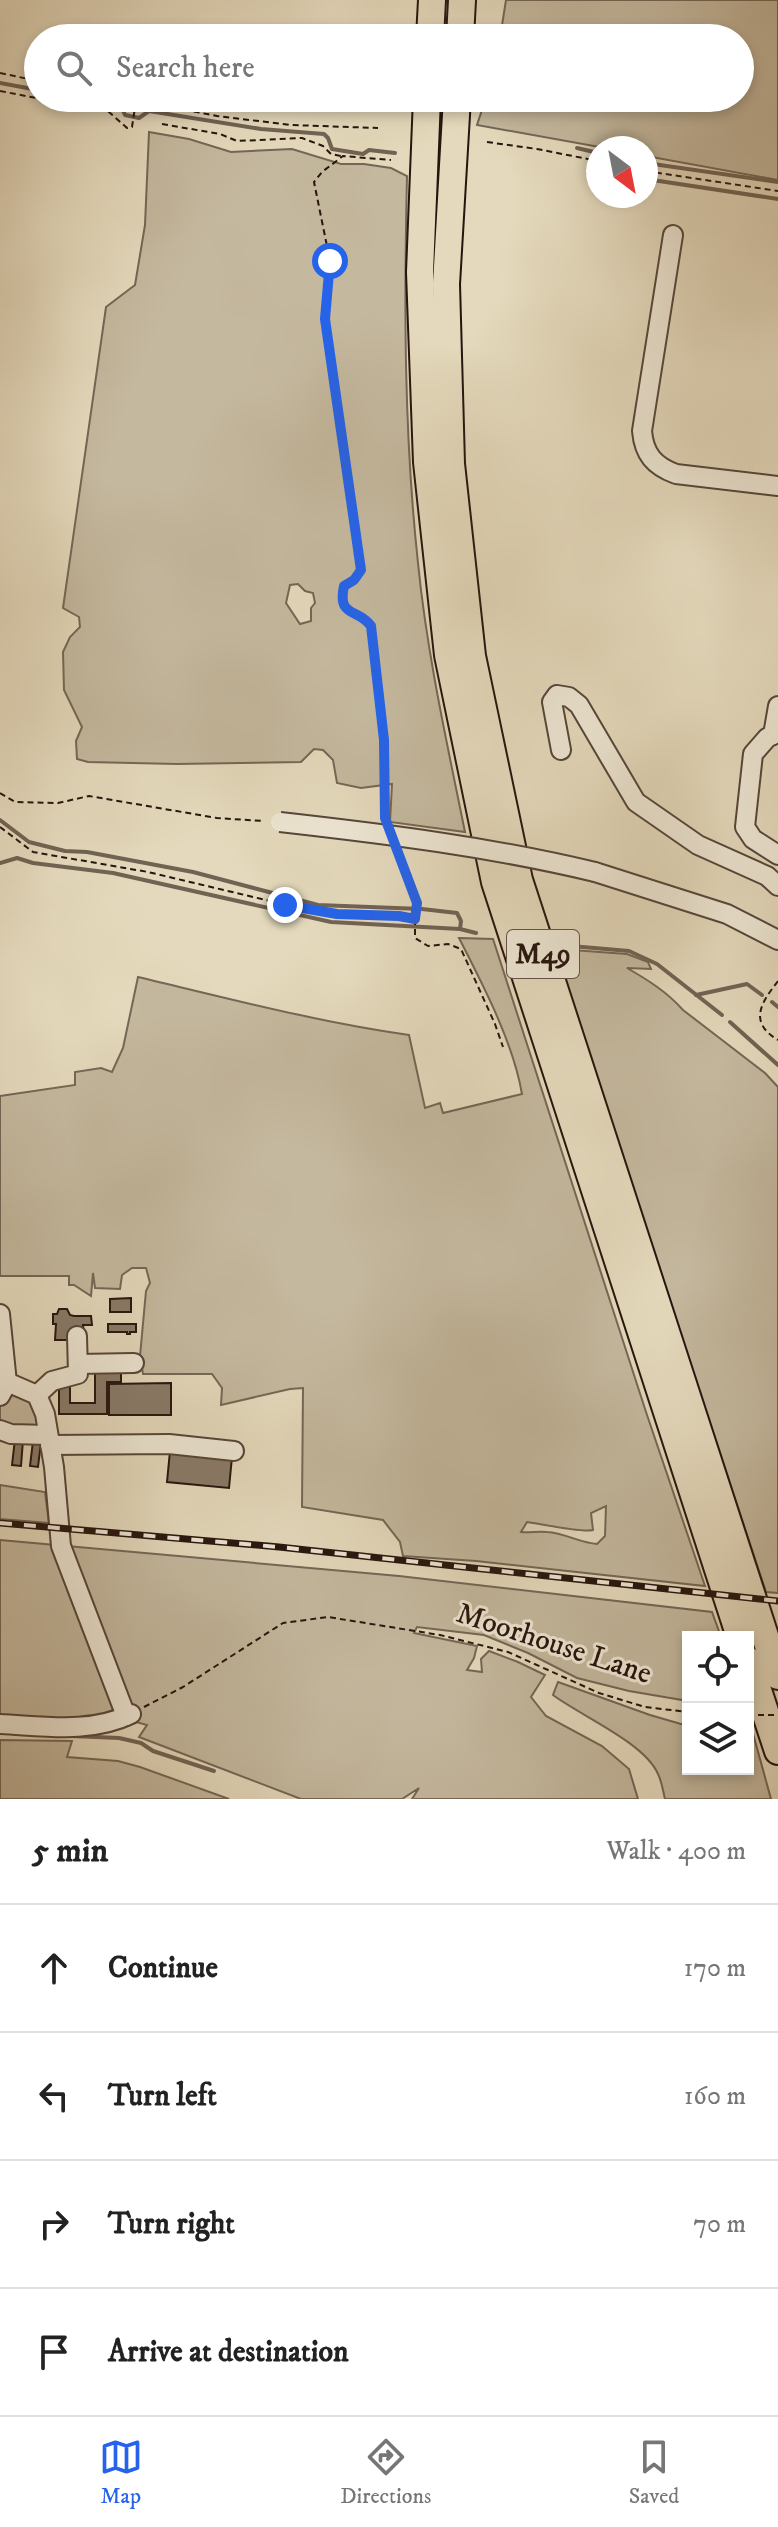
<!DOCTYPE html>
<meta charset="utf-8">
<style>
:root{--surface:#fff;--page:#f2f2f2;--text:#222;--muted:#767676;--line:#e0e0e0;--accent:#2563eb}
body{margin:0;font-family:"IM FELL DW Pica",serif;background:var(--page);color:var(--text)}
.controls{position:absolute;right:24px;bottom:24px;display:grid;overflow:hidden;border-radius:0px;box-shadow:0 4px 12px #0003}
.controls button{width:72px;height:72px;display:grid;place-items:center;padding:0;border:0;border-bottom:2px solid var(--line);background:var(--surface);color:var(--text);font:40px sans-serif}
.compass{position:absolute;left:586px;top:136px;width:72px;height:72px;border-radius:50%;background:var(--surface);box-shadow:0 4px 12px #0003;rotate:148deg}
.stop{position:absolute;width:24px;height:24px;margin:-18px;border:6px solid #2563eb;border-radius:50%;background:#fff}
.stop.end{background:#2563eb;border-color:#fff;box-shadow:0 2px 8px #0008}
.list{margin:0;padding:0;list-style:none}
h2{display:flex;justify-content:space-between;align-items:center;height:104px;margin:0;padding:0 32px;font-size:34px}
h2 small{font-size:26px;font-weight:400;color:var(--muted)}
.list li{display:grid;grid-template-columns:52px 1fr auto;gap:24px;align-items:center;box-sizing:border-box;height:128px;padding:0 32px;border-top:2px solid var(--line)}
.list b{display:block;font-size:30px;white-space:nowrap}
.list em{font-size:26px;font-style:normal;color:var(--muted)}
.icon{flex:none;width:44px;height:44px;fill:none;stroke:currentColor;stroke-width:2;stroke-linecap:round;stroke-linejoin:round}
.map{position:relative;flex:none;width:778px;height:1799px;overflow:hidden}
.search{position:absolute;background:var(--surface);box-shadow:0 4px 12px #0003;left:24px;right:24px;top:24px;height:88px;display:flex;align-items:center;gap:20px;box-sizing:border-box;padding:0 28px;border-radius:44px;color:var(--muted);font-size:30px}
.sheet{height:616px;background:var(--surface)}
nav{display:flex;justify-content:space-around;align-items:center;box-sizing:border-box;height:112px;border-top:2px solid var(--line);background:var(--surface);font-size:22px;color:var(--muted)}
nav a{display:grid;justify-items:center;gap:4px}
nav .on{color:var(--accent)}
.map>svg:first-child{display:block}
.green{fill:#c4b89e;stroke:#756656;stroke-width:2;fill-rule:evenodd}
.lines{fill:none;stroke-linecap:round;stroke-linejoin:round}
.stream{stroke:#716253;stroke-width:4}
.building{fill:#897a68;stroke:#26140e;stroke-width:2}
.minor-casing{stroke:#56453a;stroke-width:22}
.highway-casing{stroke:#26140e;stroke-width:30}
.path{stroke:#26140e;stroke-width:2;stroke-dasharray:6 4;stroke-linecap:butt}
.minor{stroke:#ede6d3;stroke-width:18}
.highway{stroke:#e4d9bc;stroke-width:26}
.rail-casing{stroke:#26140e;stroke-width:7}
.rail{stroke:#ede6d3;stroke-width:4;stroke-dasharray:12;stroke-linecap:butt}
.minor-bridge-casing{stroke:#56453a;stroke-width:22;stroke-linecap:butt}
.path-bridge{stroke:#26140e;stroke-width:2;stroke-dasharray:6 4;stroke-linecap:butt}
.minor-bridge{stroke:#ede6d3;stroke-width:18}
.route{stroke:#2563eb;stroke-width:10}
.labels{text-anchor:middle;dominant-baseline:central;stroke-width:6;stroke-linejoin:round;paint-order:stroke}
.shield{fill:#ede6d3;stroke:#625349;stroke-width:2}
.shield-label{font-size:28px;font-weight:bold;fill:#26140e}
.street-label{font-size:30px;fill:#26140e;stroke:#ede6d3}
</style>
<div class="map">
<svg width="778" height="1799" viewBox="0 0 778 1799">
<rect width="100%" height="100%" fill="#e4d9bc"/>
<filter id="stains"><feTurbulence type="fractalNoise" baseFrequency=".0025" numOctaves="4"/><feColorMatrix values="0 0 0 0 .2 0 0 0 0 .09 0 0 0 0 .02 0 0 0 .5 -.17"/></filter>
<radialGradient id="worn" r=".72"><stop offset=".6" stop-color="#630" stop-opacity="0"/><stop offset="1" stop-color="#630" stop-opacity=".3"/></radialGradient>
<!-- green -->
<g class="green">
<polygon points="506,0 778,0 778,180 646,156 646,148 605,148 477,125 486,98 740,98 740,38 500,38"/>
<path d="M149 132 189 139 231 152 292 149 341 164H364L391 168 407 176C404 306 404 434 418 563 427 654 447 743 465 832L390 822 392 784 361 788 337 783 333 760 323 750 314 749 301 762 177 764 88 762 77 759 76 741 82 727 64 690 63 652 70 637 80 627 79 617 63 608 106 307 135 285 145 225ZM298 584 305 591 313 593 315 603 311 608V621L300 624 286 603 290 585Z"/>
<path d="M459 938 493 939 646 1412 705 1586 476 1561 403 1556 400 1542 383 1520 302 1507 303 1388 290 1389 221 1405 222 1388 212 1374H143L140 1356 146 1291 150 1283 146 1268H132L122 1275 120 1289 95 1288 93 1273 91 1296 74 1285H69V1276H0V1096L75 1085V1072L101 1068 112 1072 123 1048 138 977C227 998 317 1022 409 1035L425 1108 440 1103 443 1113 522 1094C513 1042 483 985 459 938ZM606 1506 605 1536 597 1544C580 1543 565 1533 547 1532 538 1531 529 1533 521 1532L527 1522C542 1524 582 1533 593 1530L591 1513Z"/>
<path d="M572 950 627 954 648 962 651 969 627 968C648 980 667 992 683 1010L765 1073 778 1087V1593L766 1592 559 967 576 962Z"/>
<polygon points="5,1392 34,1399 38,1426 34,1430 0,1424 0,1401"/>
<polygon points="0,1485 45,1492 49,1523 0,1519"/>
<polygon points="0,1540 399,1576 712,1612 721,1637 688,1637 688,1701 629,1691 577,1678 528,1653 484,1635 417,1627 414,1633 477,1646 474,1658 467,1670 482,1672 481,1659 489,1651 518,1662 545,1675 531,1697 546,1716 602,1746 629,1769 638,1799 412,1799 419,1788 402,1799 301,1799 139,1737 147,1725 129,1720 0,1719"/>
<path d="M558 1682 650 1715 688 1726V1769H748V1730H752L771 1799H665C663 1791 662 1782 658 1774 645 1743 581 1716 553 1695Z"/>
<polygon points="0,1740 72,1741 67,1757 118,1761 140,1767 229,1799 0,1799"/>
</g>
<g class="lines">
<!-- stream -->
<g class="stream">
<polyline points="0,83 38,90"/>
<polyline points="81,98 121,106 125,115 139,118 149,111 261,129 324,134 328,138 332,149 363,154 369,150 395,153"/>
<polyline points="577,148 598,153"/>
<polyline points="646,163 778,182"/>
<polyline points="588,173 598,174"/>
<polyline points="646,179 778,199"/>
<polyline points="0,820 29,842 65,851 87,852 193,872 318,905 422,909 457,913 461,921 460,929"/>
<polyline points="0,863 17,858 33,863 113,873 331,922 460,929 476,933"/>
<polyline points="571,946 629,951 657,964 722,1015"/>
<polyline points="696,995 747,984 762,995"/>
<polyline points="772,1002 778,1007"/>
<polyline points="730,1022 778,1065"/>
<polyline points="71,1736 119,1738 141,1743 153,1751 214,1771"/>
</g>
</g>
<!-- building -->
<g class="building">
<polygon points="131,1298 131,1312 110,1312 110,1299"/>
<polygon points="59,1309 67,1309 70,1315 74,1316 91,1316 92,1325 83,1325 84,1334 74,1340 55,1340 56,1324 53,1324 53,1314 57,1314"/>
<polygon points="108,1324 136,1324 136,1332 130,1332 130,1334 127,1334 127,1332 108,1332"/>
<polygon points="95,1369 121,1369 121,1382 107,1382 107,1414 59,1414 59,1384 70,1384 70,1403 95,1403"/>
<polygon points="171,1383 171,1415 109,1415 109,1384"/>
<polygon points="15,1439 23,1440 21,1466 12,1465"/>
<polygon points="33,1441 41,1442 38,1467 30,1466"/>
<polygon points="170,1451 232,1457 229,1488 167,1482"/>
</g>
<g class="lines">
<defs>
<g id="minor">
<path d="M673 235 642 431C644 454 654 466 676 474L778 486"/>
<polyline points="778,732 767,738 753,754 745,827 753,839 778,855"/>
<polyline points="773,735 778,706"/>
<polyline points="561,750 552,702 557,695 569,697 579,705 636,802 698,845 767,876 778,886"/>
<polyline points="595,872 727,914 778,940"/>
<polyline points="0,1314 7,1383 0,1396"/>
<polyline points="78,1364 134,1363"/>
<polyline points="0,1379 37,1395 45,1414 54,1467 61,1546 126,1716"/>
<polyline points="37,1395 52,1381 78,1374 77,1336"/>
<polyline points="0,1430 11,1434 48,1435"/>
<polyline points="50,1445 169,1444 234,1451"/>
<path d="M0 1724C44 1726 90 1734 131 1714"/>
</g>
<g id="highway">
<polyline points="430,38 432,0"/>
<polyline points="460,38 462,0"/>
<polyline points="427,98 420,272 427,462 448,655 495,882 740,1637"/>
<polyline points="457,98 446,284 451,464 472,656 519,880 778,1676"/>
<polyline points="748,1660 778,1751"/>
</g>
</defs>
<!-- minor casing -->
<use href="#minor" class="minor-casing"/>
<!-- highway casing -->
<use href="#highway" class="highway-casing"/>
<!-- path -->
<g class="path">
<polyline points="0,73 38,81"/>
<polyline points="0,91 109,112 127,128 132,127 136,101"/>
<polyline points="125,98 217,116 291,125 378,128"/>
<polyline points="162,124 220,134 237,141 302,138 323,146 331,154 341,156"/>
<polyline points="487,142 537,149 598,161"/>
<polyline points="646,171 778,191"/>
<polyline points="0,793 15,802 58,803 89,796 217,818 263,821"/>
<path d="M386 819 384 740 371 626C359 608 336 618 344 586L354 580 361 570 325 319 330 261 314 182 322 172 343 156 391 160"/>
<polyline points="0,827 33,852 148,872 308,910 415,919 415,938 428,946 448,944 461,949 495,1024 503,1047"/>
<polyline points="398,852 417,903 415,919"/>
<path d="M778 981C761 1003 748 1022 778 1040"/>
<polyline points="144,1707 183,1687 283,1623 328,1617 440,1635 508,1652 599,1693 645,1707 688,1712"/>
</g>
<!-- minor -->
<use href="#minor" class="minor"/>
<!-- highway -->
<use href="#highway" class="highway"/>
<defs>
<polyline id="rail" points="0,1523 279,1547 778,1601"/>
</defs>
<!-- rail casing -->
<use href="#rail" class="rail-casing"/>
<!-- rail -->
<use href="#rail" class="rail"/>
<defs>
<path id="minor-bridge" d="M280 822C386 834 491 847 595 872"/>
</defs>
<!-- minor-bridge casing -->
<use href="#minor-bridge" class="minor-bridge-casing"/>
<!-- path-bridge -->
<polyline class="path-bridge" points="748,1715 778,1715"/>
<!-- minor-bridge -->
<use href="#minor-bridge" class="minor-bridge"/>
</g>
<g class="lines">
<!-- route -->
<path class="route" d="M285 905 337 914 399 916 415 919 417 903 385 818 384 740 371 626C358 608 337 618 344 586L354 580 361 570 325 319 330 261"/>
</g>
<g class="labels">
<!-- shield labels -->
<rect class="shield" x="507" y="930" width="72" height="48" rx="6"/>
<g class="shield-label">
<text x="543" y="954">M49</text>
</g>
<!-- street labels -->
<g class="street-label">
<text transform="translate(554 1644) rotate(18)">Moorhouse Lane</text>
</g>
</g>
<rect width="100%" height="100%" filter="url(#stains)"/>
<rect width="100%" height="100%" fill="url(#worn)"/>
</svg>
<div class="controls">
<button><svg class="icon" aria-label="locate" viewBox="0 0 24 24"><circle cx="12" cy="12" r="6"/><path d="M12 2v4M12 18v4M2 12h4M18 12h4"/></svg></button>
<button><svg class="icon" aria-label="layers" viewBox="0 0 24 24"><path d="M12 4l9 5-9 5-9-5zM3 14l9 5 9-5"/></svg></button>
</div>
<svg class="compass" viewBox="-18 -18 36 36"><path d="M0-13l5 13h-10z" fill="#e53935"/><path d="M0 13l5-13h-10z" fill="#767676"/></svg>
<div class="stop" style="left:330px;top:261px"></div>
<div class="stop end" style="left:285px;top:905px"></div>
<div class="search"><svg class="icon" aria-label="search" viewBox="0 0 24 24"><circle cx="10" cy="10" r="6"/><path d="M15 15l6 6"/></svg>Search here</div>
</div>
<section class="sheet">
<h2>5 min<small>Walk · 400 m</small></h2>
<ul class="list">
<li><svg class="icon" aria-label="ahead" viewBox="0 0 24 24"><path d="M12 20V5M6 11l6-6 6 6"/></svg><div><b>Continue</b></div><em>170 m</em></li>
<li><svg class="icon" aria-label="left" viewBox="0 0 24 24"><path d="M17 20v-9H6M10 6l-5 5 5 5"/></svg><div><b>Turn left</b></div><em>160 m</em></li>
<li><svg class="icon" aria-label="right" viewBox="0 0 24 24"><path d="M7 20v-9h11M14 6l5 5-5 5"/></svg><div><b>Turn right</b></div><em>70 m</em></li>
<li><svg class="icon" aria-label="arrive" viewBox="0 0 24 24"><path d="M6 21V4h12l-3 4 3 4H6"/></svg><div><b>Arrive at destination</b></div></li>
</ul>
</section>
<nav>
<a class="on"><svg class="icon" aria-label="map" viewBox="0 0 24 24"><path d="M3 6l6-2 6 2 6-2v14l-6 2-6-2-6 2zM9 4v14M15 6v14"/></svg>Map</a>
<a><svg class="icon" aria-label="directions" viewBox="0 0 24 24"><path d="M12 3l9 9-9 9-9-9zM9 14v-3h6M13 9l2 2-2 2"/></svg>Directions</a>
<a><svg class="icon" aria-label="saved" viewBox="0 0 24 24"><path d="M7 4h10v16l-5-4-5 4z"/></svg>Saved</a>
</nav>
